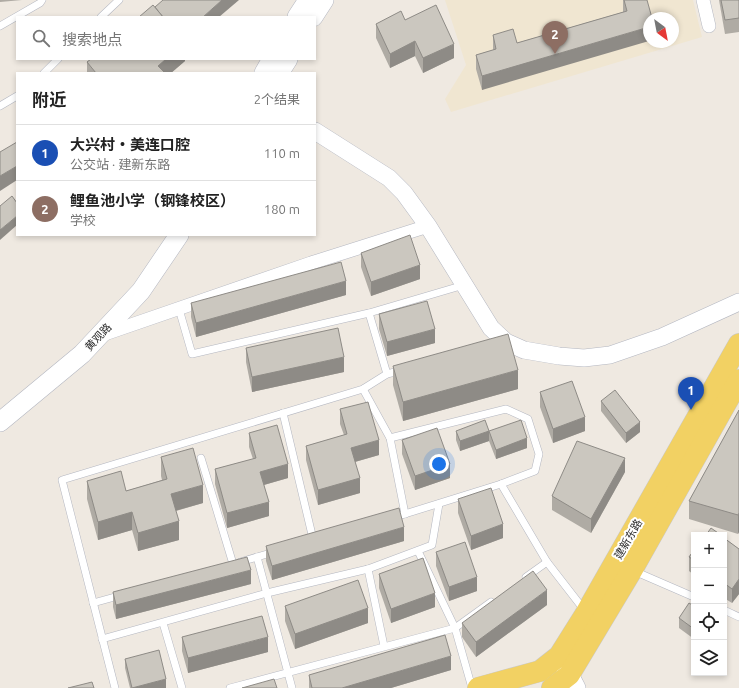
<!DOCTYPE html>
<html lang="zh">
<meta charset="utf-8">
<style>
:root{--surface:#fff;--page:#f6f6f6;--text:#222;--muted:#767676;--line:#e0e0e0;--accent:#4264fb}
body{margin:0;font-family:Ubuntu,"Noto Sans SC",sans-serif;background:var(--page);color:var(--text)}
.controls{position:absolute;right:12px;bottom:12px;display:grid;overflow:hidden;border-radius:0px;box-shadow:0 2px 6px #0003}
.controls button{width:36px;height:36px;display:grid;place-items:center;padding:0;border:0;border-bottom:1px solid var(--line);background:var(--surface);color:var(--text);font:20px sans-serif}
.compass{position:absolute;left:643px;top:12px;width:36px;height:36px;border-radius:50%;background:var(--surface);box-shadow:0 2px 6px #0003;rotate:148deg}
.you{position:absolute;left:439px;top:464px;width:14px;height:14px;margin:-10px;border:3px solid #fff;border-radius:50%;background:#1a73e8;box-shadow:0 0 0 6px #1a73e833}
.badge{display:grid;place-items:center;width:26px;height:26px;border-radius:50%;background:var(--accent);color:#fff;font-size:13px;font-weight:700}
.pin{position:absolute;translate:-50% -33px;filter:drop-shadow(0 1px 2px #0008)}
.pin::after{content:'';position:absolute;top:21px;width:14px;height:12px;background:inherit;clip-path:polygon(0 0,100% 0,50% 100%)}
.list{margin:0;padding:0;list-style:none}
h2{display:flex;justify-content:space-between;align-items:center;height:52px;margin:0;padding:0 16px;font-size:17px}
h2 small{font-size:13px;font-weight:400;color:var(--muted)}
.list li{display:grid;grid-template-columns:26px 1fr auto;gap:12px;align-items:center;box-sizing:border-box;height:56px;padding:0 16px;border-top:1px solid var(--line)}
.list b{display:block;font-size:15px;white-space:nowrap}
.list p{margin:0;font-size:13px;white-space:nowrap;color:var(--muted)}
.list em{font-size:13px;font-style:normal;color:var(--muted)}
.icon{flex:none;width:22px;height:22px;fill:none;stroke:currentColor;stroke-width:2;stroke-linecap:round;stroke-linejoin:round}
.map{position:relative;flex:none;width:739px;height:688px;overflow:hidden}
.search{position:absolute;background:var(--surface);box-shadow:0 2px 6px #0003;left:16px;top:16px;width:300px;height:44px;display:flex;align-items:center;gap:10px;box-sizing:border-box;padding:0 14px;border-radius:0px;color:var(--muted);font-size:15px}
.panel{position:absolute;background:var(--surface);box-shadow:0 2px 6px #0003;left:16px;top:72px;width:300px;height:164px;border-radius:0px}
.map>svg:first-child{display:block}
.education{fill:#f0e6d1;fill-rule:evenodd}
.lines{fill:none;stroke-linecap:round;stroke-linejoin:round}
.service-casing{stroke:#b4b7c1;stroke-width:8}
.minor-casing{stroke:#b4b7c1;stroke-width:14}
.tertiary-casing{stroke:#b4b7c1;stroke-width:18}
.secondary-casing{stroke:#b4b7c1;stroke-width:20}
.primary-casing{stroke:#c9c9c9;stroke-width:22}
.service{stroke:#fff;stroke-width:7}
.minor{stroke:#fff;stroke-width:13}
.tertiary{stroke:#fff;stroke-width:17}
.secondary{stroke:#fff;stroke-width:19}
.primary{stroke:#f2d163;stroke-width:21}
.wall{fill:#afaba4}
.shaded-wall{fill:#8e8b86}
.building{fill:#cbc7bf;stroke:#8e8b86}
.labels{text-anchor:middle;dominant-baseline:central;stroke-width:4;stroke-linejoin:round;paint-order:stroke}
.street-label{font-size:11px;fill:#2e2e2e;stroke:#fff}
</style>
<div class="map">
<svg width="739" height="688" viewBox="0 0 739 688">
<rect width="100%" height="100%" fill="#efe9e1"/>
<!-- education -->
<path class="education" d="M445 0H693L702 37 451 112 445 99 466 65ZM649 18H673V42H649Z"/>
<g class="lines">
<defs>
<g id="service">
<polyline points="101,17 119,0"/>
<polyline points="0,26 40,3 42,0"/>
<polyline points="44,73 58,59"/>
<polyline points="0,106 17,96"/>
<polyline points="179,309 192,354 369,313 464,285"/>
<polyline points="369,313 387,374"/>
<polyline points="363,389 390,438 405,514"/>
<polyline points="283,413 313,539"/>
<polyline points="390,438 506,409 528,419 539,454 535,471 501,484 392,518"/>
<polyline points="201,458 233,564"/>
<polyline points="501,484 547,562 585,611"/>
<polyline points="418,551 455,628 472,688"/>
<polyline points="257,557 292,688"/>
<polyline points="240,562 274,552"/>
<polyline points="368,569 384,646"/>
<polyline points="634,571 694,597"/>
<polyline points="526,577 547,562"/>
<polyline points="93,603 122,595"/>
<polyline points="724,610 739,617"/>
<polyline points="163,623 182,688"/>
<polyline points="102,639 267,593 368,569 432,545 439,504"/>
<polyline points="115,688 62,480 363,389 387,374 403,370"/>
<polyline points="230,688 455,628 491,602"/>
</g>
<g id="minor">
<polyline points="703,0 709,26"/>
<polyline points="102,335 311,263 428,226"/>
</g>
<polyline id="tertiary" points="315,131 389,178 404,193 428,226 491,328 506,342 524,350 559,356 584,358 610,355 662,337 739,302"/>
<g id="secondary">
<polyline points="297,17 308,0"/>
<polyline points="313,17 324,0"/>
<polyline points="264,73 272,59"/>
<polyline points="279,73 288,59"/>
<polyline points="0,422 82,354 141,291 179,235"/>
<polyline points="562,661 576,688"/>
</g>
<g id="primary">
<polyline points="478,688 540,671 559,656 586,613 739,344"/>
<polyline points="552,688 569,675 632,570 739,380"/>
</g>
</defs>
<!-- service casing -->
<use href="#service" class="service-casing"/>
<!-- minor casing -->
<use href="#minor" class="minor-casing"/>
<!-- tertiary casing -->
<use href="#tertiary" class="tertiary-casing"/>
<!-- secondary casing -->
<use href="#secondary" class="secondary-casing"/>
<!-- primary casing -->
<use href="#primary" class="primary-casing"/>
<!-- service -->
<use href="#service" class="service"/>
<!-- minor -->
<use href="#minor" class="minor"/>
<!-- tertiary -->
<use href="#tertiary" class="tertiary"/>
<!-- secondary -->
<use href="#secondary" class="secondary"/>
<!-- primary -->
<use href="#primary" class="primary"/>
</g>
<!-- wall -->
<g class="wall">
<polygon points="0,0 22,0 0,2"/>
<polygon points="623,0 647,0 482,90 476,69 476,55 493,50 493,35 517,43 623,12"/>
<polygon points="719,0 739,0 739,32 725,34"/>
<polygon points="405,20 454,58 423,73 415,56 390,68 376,38 376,24"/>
<polygon points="185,59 185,61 171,73 87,73 87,62"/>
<polygon points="361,253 420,279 371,296 361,267"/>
<polygon points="346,295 196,337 191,317 191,303"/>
<polygon points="379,314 435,343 387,356 379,329"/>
<polygon points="246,348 344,372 252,392 246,362"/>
<polygon points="393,366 518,389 403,421 393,385"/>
<polygon points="540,392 585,431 553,443 540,407"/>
<polygon points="601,401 640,432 626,443 601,411"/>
<polygon points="340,409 379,455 355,462 360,493 318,505 306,460 306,446 344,435 340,424"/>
<polygon points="739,410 739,532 738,534 689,519 689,501"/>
<polygon points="456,431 489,431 527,448 496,459 489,441 460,451 456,440"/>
<polygon points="249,433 288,478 264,485 269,516 227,528 215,484 215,469 253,459 249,447"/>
<polygon points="402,440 450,478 415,490 402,454"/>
<polygon points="161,457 203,503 176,511 179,540 138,551 132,530 98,540 87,499 87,481 126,491 162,480 161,476"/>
<polygon points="625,472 591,533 552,510 552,496"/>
<polygon points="458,499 503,538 471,550 458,513"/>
<polygon points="724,538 739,549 739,594 732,603 724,598"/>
<polygon points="404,541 272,580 266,561 266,546"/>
<polygon points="694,550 694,575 689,571 689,557"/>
<polygon points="436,552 477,591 449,601 436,566"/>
<polygon points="379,574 435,607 391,623 379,588"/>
<polygon points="251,584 116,619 113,607 113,592"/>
<polygon points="547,605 476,657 462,637 462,623"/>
<polygon points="285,606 368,623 295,649 285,621"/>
<polygon points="694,606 694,639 679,628 679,618"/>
<polygon points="182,637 268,652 188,673 182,651"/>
<polygon points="125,659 166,688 130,688 125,668"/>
<polygon points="451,670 391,688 309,688 309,675"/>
</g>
<!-- shaded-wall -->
<g class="shaded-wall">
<polygon points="222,0 239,0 219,17 203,17"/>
<polygon points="649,27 649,41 482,90 482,76"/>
<polygon points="415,41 415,56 390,68 390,54"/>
<polygon points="454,44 454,58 423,73 423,58"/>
<polygon points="166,59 185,59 185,61 171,73 158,73 158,66"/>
<polygon points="17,166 17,180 0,191 0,176"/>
<polygon points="17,216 17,225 0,240 0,230"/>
<polygon points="420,265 420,279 371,296 371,282"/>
<polygon points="346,281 346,295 196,337 196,323"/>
<polygon points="435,329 435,343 387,356 387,342"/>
<polygon points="344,357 344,372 252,392 252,377"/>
<polygon points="518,370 518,389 403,421 403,402"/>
<polygon points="585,417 585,431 553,443 553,429"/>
<polygon points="640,422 640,432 626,443 626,433"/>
<polygon points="489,431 489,441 460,451 460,441"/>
<polygon points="527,438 527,448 496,459 496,450"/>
<polygon points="379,440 379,455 351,463 351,448"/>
<polygon points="625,458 625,472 591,533 591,519"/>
<polygon points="288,464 288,478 260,486 260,472"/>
<polygon points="450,464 450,478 415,490 415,476"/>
<polygon points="360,478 360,493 318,505 318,490"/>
<polygon points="203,485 203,503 171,512 171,494"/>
<polygon points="269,502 269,516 227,528 227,513"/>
<polygon points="132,512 132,530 98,540 98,522"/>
<polygon points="739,513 739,532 738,534 738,515"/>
<polygon points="179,521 179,540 138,551 138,533"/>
<polygon points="503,524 503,538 471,550 471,536"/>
<polygon points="404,527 404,541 272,580 272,566"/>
<polygon points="251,570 251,584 116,619 116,605"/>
<polygon points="477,577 477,591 449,601 449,587"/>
<polygon points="739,579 739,594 732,603 732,589"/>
<polygon points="547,590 547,605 476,657 476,642"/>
<polygon points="435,593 435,607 391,623 391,609"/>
<polygon points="368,608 368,623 295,649 295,634"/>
<polygon points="268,637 268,652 188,673 188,658"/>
<polygon points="451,656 451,670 391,688 342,688"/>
<polygon points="166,679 166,688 132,688"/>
</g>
<!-- building -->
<g class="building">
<polygon points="163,0 222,0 203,17 163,17 155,7"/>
<polygon points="624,0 647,0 652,18 649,18 649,27 482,76 476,55 496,49 493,35 513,29 517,43 627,11"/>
<polygon points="721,0 739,0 739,18 725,20"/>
<polygon points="153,5 163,17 139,17"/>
<polygon points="436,5 454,44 423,58 415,41 390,54 376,24 401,11 405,20"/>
<polygon points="91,59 166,59 158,66 165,73 96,73 87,62"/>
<polygon points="17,142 17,166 0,176 0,152"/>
<polygon points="12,196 17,203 17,216 0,230 0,206"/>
<polygon points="410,235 420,265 371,282 361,253"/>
<polygon points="341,262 346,281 196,323 191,303"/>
<polygon points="427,301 435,329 387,342 379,314"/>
<polygon points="338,328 344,357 252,377 246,348"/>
<polygon points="508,334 518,370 403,402 393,366"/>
<polygon points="572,381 585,417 553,429 540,392"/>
<polygon points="615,390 640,422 626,433 601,401"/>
<polygon points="368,402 379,440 351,448 360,478 318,490 306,446 347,434 340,409"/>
<polygon points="739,410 739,513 738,515 689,501"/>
<polygon points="485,420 489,431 460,441 456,431"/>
<polygon points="521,420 527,438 496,450 489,431"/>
<polygon points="277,425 288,464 260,472 269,502 227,513 215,469 256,458 249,433"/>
<polygon points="437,428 450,464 415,476 402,440"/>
<polygon points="577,441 625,458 591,519 552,496"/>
<polygon points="193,448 203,485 171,494 179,521 138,533 132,512 98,522 87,481 121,471 126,491 167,479 161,457"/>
<polygon points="491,488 503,524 471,536 458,499"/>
<polygon points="399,508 404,527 272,566 266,546"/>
<polygon points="711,528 721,535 706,535"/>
<polygon points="724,538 739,549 739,579 732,589 724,583"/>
<polygon points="465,542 477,577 449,587 436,552"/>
<polygon points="694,550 694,560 689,557"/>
<polygon points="247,557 251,570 116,605 113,592"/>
<polygon points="423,558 435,593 391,609 379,574"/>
<polygon points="533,571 547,590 476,642 462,623"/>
<polygon points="358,580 368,608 295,634 285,606"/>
<polygon points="689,603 694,606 694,629 679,618"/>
<polygon points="262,616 268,637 188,658 182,637"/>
<polygon points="445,635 451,656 342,688 312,688 309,675"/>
<polygon points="159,650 166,679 132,688 125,659"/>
<polygon points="274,679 277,688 242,688"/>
<polygon points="92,682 94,688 68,688"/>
</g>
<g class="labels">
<!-- street labels -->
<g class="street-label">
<text transform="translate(98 337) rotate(-47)">黄观路</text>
<text transform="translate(628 539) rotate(-60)">建新东路</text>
</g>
</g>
</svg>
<div class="controls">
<button>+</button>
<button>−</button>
<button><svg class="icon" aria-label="locate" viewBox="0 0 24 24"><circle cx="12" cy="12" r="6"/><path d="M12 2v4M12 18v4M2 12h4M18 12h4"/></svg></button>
<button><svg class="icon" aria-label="layers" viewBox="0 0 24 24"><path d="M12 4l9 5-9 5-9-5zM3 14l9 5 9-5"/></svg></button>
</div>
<svg class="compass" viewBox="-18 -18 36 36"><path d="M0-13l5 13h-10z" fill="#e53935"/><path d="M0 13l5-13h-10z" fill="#767676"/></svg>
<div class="you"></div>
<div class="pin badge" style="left:691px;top:410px;background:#1a4fb4">1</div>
<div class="pin badge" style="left:555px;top:54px;background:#8d6e63">2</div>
<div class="search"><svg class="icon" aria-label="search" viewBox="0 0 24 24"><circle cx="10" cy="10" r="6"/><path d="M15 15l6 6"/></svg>搜索地点</div>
<section class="panel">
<h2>附近<small>2个结果</small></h2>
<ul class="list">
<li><span class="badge" style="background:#1a4fb4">1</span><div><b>大兴村‧美连口腔</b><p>公交站 · 建新东路</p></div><em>110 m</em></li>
<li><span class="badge" style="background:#8d6e63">2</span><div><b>鲤鱼池小学（钢锋校区）</b><p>学校</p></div><em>180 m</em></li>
</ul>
</section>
</div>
